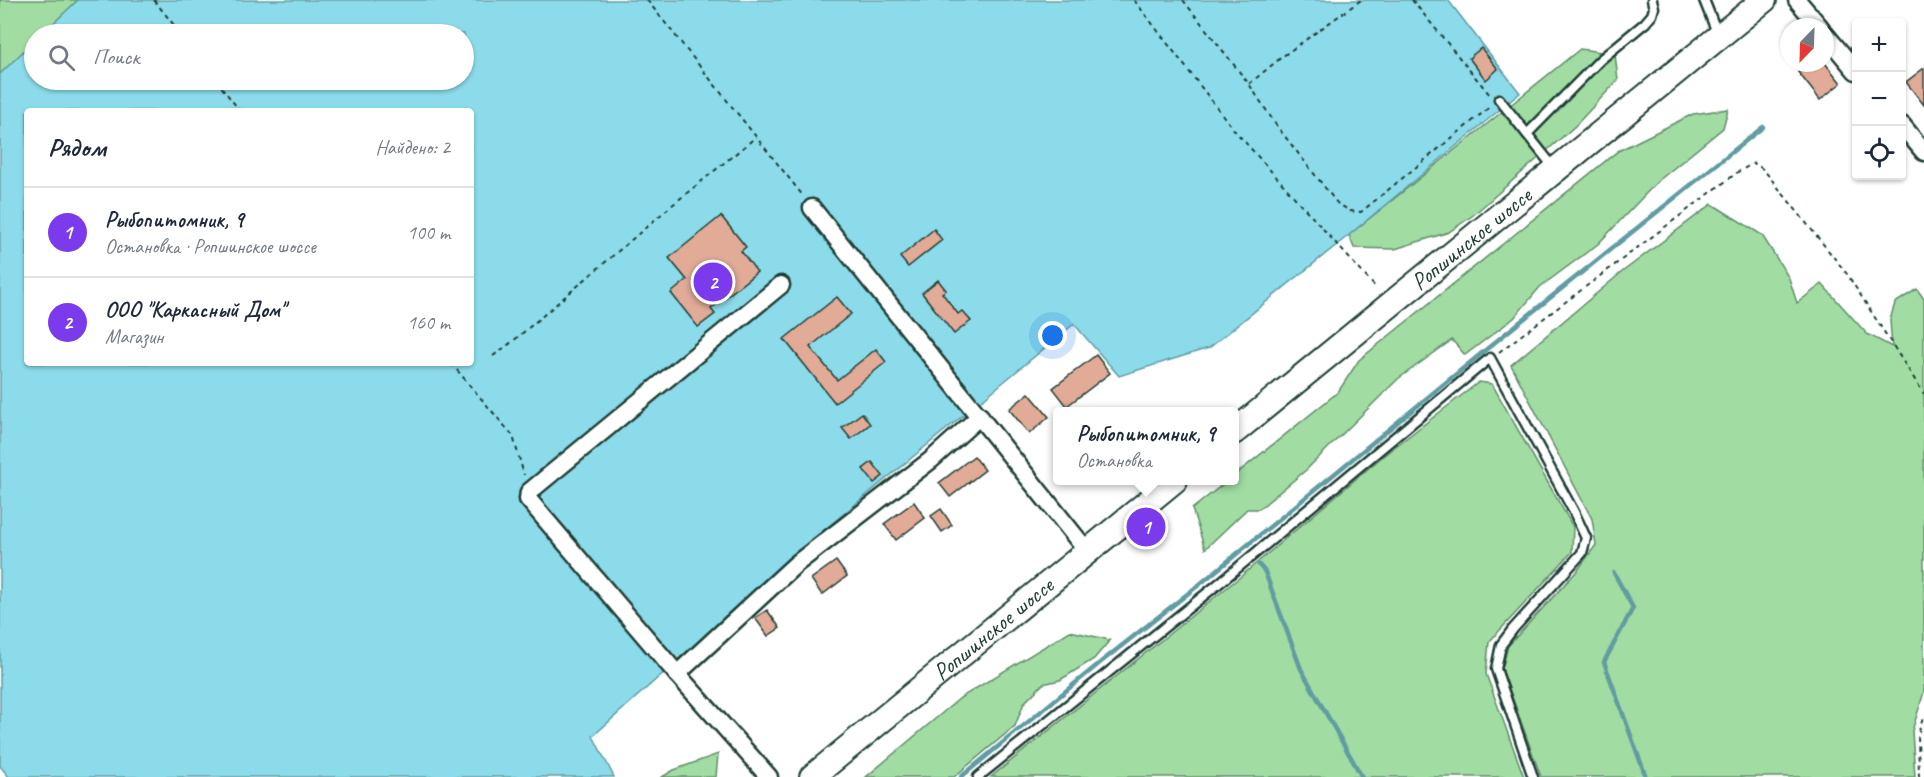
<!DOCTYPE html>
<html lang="ru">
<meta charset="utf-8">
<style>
:root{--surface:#fff;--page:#f2f2f3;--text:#1f2937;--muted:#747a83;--line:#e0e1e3;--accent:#7c3aed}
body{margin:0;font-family:Caveat,sans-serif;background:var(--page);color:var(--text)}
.controls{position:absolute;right:18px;top:18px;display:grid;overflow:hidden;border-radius:6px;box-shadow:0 2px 4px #0004}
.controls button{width:54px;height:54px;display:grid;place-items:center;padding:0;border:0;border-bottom:2px solid var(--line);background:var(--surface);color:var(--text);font:30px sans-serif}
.compass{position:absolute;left:1780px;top:18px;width:54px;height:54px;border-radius:50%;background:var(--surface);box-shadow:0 2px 4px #0004;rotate:203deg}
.you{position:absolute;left:1053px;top:336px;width:21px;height:21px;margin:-15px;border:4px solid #fff;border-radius:50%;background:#1a73e8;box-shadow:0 0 0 9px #1a73e833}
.badge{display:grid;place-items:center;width:39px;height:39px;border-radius:50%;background:var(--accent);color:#fff;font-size:20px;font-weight:700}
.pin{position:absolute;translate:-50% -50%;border:3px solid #fff;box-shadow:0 2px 6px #0006}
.popup{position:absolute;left:1053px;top:407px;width:186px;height:78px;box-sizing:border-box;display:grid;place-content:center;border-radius:6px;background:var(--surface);filter:drop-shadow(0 2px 4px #0005);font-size:20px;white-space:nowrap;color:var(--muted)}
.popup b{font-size:22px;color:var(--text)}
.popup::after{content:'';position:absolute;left:50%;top:100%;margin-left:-12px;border:12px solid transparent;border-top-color:var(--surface)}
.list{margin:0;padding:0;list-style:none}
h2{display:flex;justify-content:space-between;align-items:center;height:78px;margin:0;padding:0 24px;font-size:26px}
h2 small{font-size:20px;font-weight:400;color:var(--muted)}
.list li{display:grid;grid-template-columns:39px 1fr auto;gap:18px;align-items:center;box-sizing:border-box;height:90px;padding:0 24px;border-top:2px solid var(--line)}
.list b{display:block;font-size:22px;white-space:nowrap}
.list p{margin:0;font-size:20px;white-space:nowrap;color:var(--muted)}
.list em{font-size:20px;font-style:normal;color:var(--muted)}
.icon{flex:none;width:33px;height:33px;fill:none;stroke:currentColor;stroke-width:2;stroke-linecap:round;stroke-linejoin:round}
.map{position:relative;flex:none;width:1924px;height:777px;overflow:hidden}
.search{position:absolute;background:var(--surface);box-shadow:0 2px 4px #0004;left:24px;top:24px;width:450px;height:66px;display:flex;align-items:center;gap:15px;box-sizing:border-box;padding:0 21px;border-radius:33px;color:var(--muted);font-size:22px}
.panel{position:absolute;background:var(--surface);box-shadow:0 2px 4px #0004;left:24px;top:108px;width:450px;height:258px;border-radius:6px}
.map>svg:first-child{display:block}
.green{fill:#a1dca2;stroke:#608c6b;stroke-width:1.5}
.water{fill:#8cdbea;stroke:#609ca1;stroke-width:1.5;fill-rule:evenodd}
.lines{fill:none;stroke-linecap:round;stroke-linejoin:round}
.stream{stroke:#609ca1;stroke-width:4.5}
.building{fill:#e1ab97;stroke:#1f3d34;stroke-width:1.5}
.service-casing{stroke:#1f3d34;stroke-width:13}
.minor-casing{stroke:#1f3d34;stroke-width:21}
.secondary-casing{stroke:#1f3d34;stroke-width:28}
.path{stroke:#1f3d34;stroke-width:2;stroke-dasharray:4.5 4.5;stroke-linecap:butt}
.service{stroke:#fff;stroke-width:8}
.minor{stroke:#fff;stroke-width:16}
.secondary{stroke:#fff;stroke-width:24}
.labels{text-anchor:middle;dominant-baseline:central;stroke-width:6;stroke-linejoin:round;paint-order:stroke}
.street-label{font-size:24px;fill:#1f3d34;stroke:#fff}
</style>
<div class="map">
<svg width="1924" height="777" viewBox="0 0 1924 777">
<rect width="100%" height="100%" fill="#fff"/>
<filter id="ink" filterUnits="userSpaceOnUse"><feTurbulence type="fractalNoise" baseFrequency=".0167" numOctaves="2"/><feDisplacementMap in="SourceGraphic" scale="12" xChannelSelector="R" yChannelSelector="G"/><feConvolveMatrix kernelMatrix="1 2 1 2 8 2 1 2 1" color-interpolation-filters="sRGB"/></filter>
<g filter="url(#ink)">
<!-- green -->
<g class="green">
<polygon points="0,0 78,0 42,34 34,34 34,41 0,74"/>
<polygon points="1580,49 1615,54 1618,80 1575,126 1472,216 1449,232 1395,249 1354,248 1349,235"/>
<polygon points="1728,109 1723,128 1658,181 1598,244 1540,287 1514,318 1465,355 1452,340 1398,379 1306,470 1259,509 1247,509 1205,549 1192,509 1227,481 1234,480 1235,475 1338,392 1359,360 1618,151 1693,114"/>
<polygon points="1712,204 1762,235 1789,278 1797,303 1822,284 1867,334 1892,347 1890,320 1895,303 1917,289 1924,299 1924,692 1912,731 1915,777 1541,777 1502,669 1508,646 1577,571 1596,545 1592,519 1511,365 1622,272"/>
<polygon points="1479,382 1492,384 1573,527 1572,552 1489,642 1486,674 1524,777 991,777 1240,577 1383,456"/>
<polygon points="1070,631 1110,640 1094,659 1060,680 1043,684 1024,703 1015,726 954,777 866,777 960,698"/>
<polygon points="718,754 716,777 662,777 674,770"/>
</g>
<!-- water -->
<path class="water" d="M78 0H1448L1520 93 1349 235 1209 348 1119 376 1074 324 812 540 593 736 614 777H9L0 766V74L34 41V80H464V34H42ZM27 111H471V363H27Z"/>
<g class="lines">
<!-- stream -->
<g class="stream">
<polyline points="1259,565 1265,572 1301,669 1362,777"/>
<polyline points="1614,573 1633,608 1604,662 1646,777"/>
<polyline points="961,777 1101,662 1200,584 1505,334 1763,127"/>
</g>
</g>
<!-- building -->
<g class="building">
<polygon points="1481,48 1498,69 1486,80 1469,58"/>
<polygon points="1809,63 1825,63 1841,83 1820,100 1798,72"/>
<polygon points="1924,68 1924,105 1906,82"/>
<polygon points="721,216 746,247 741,251 757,272 711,309 715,314 698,327 671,293 687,280 669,258"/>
<polygon points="934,229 942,240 908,267 900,257"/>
<polygon points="938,280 946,290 942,293 958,314 962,311 971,321 954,334 922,293"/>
<polygon points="837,297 851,314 810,347 837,380 876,349 886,362 835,403 784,339"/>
<polygon points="1096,355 1110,373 1067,406 1053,388"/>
<polygon points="1029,393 1049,417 1029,434 1009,409"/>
<polygon points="862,413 870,424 851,439 842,428"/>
<polygon points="974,456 985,470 950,497 939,483"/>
<polygon points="872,462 883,476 874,483 863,469"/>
<polygon points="914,502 925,518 896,540 884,524"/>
<polygon points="941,509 952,525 942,532 931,516"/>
<polygon points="836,561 847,576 822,595 811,579"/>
<polygon points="767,610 780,628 768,636 755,618"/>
</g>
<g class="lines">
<defs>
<g id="service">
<polyline points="1704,0 1718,35"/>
<polyline points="1499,99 1555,169"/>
<polyline points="1527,134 1600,60 1645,23 1652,15 1654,8 1652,0"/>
<polyline points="978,777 1217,585 1490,358 1574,512 1586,538 1582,553 1513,629 1501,645 1496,669 1533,777"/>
</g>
<g id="minor">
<polyline points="1797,0 1820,27"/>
<polyline points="1825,34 1856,71"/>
<polyline points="1902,125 1924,152"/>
<polyline points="812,208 1087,551"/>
<polyline points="677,674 796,564 931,460 980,416"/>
<polyline points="769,777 677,674 528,499 529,492 781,285"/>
</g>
<g id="secondary">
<path id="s1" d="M1234 432 1764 0"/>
<path id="s2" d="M812 777 1175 480"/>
</g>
</defs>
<!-- service casing -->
<use href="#service" class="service-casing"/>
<!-- minor casing -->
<use href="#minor" class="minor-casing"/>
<!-- secondary casing -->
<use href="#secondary" class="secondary-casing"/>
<!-- path -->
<g class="path">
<polyline points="154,0 181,34"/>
<polyline points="647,0 804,197"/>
<polyline points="1134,0 1235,131 1377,289"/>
<polyline points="1183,0 1249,84 1276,125 1337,203 1350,211 1361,212 1491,106"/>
<polyline points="1412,0 1490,95"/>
<polyline points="216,80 240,111"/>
<polyline points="1249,84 1283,56 1361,0"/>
<polyline points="1499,352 1738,172 1754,163 1764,170 1847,274 1924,394"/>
<polyline points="493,356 512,342 671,206 756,137"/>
<polyline points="451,363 513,436 524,475"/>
<polyline points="1919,777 1918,734 1924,715"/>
</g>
<!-- service -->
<use href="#service" class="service"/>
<!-- minor -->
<use href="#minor" class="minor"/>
<!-- secondary -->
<use href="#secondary" class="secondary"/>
</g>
</g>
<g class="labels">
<!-- street labels -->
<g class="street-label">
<text stroke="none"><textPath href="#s1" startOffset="306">Ропшинское шоссе</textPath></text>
<text stroke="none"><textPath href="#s2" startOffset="234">Ропшинское шоссе</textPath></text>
</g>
</g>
</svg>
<div class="controls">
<button>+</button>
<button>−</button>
<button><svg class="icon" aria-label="locate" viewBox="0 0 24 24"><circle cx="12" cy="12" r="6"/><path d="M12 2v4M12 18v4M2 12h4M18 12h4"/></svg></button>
</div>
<svg class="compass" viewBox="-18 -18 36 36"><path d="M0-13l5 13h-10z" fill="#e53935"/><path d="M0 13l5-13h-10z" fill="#747a83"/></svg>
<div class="you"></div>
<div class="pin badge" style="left:1146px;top:527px">1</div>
<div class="popup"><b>Рыбопитомник, 9</b>Остановка</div>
<div class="pin badge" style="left:713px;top:282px">2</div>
<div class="search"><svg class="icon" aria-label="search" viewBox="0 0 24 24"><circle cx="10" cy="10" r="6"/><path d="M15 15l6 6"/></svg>Поиск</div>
<section class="panel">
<h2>Рядом<small>Найдено: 2</small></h2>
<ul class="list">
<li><span class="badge">1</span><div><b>Рыбопитомник, 9</b><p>Остановка · Ропшинское шоссе</p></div><em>100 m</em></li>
<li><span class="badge">2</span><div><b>ООО &quot;Каркасный Дом&quot;</b><p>Магазин</p></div><em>160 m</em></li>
</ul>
</section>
</div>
